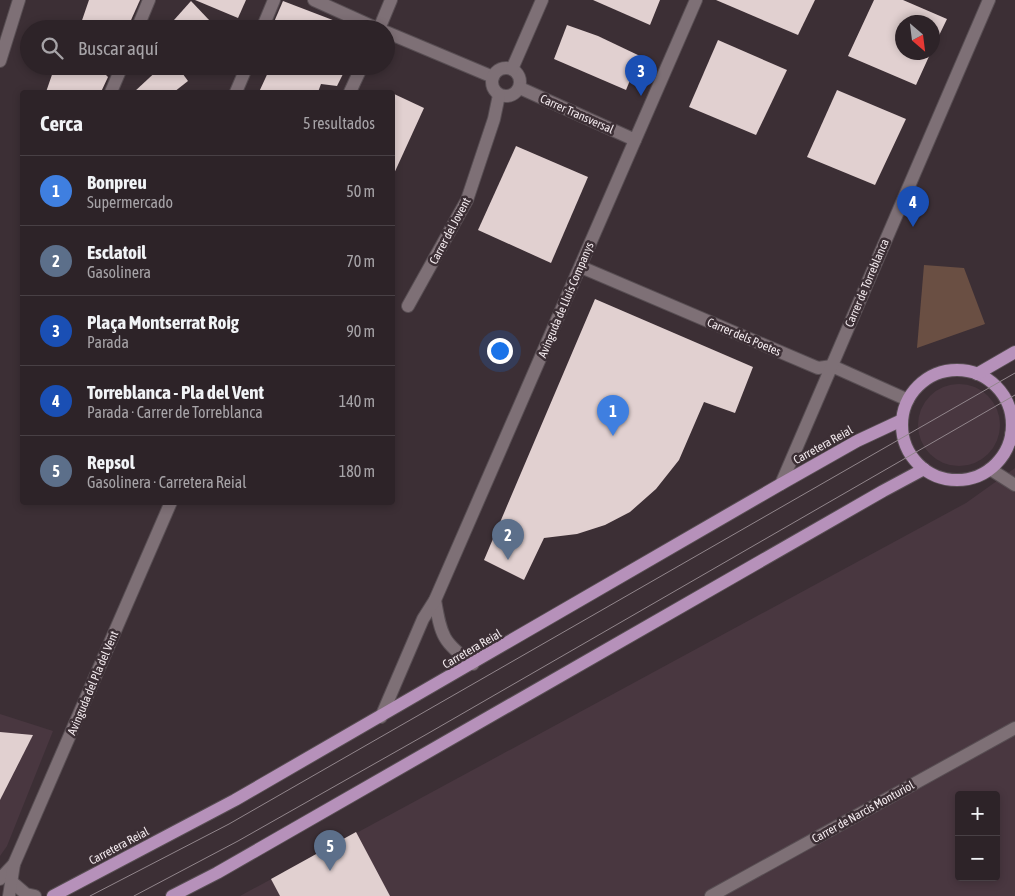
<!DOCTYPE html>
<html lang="es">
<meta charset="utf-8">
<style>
:root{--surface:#2d2328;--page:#352b30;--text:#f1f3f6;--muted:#a7a4a8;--line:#484045;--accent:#ea580c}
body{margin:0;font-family:"Asap Condensed",sans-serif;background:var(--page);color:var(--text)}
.controls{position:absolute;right:15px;bottom:15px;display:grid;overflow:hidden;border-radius:5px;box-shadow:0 2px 8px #0003}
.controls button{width:45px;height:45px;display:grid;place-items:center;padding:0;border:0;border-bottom:1px solid var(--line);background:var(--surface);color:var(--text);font:25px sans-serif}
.compass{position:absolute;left:895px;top:15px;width:45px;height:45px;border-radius:50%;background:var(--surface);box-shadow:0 2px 8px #0003;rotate:152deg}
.you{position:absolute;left:499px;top:350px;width:18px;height:18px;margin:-12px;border:4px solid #fff;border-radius:50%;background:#1a73e8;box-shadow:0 0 0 8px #1a73e833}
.badge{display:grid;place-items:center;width:32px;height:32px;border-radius:50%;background:var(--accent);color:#fff;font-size:16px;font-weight:700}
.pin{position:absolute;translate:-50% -41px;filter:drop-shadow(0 1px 2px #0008)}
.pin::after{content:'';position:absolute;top:26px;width:18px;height:15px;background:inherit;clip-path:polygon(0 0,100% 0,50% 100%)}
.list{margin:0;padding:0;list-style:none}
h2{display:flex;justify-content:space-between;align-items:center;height:65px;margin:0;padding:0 20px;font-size:21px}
h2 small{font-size:16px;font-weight:400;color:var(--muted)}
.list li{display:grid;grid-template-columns:32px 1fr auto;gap:15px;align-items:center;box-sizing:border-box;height:70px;padding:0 20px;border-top:1px solid var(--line)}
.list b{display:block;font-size:19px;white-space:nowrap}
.list p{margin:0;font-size:16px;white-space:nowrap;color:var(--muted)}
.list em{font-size:16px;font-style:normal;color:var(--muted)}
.icon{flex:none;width:28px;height:28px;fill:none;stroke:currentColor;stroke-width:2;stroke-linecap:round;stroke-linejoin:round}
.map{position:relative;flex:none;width:1015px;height:896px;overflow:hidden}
.search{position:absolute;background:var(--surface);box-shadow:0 2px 8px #0003;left:20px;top:20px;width:375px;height:55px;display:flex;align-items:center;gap:12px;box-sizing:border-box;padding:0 18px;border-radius:28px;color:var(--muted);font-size:19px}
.panel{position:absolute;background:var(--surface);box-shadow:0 2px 8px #0003;left:20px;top:90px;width:375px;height:415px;border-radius:5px}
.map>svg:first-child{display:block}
.built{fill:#493740;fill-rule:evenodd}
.green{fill:#6a4f43}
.building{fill:#e1d0d0}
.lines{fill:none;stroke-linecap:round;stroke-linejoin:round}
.minor-casing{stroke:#584e53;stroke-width:14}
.major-casing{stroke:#584e53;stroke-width:14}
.minor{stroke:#7e7076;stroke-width:12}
.major{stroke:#b691ba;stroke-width:12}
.tram{stroke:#92868c;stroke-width:1}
.labels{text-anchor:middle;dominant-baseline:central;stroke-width:5;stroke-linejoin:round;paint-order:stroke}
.street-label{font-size:12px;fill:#f3eaee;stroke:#3c2f35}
</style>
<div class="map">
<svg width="1015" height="896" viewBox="0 0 1015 896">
<rect width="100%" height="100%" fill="#3c2f35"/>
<!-- built -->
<g class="built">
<circle cx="959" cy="425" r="41"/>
<path d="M1015 468V896H240L966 503ZM959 795H996V877H959Z"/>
<polygon points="0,714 53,731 7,846 0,856"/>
</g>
<!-- green -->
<polygon class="green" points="924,265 964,268 985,324 917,348"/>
<!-- building -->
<g class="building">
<polygon points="89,0 140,0 127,29 79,29"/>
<polygon points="195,0 246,0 238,18"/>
<polygon points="593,0 660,0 650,25"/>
<polygon points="716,0 815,0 798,35"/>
<polygon points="874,0 903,0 947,19 932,50 932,22 902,22 902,52 931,52 916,85 848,56"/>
<polygon points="191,1 210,21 201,29 181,29 174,20"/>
<polygon points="283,1 351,27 350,29 271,29"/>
<polygon points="567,25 598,36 640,56 626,90 554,59"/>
<polygon points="718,40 787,70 756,135 689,107"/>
<polygon points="55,66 97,66 108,77 101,92 46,92"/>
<polygon points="162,66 177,66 188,81 174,92 134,92"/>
<polygon points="271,66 347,66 337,86 321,84 318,92 259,92"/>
<polygon points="837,90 906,119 875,185 807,157"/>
<polygon points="392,93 424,108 392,178"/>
<polygon points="516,146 588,177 551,263 478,230"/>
<polygon points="595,299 753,367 735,413 704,402 679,460 656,489 630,512 605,525 577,534 544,538 524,580 484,560"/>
<polygon points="0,732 33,735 0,800"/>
<polygon points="356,832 390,896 280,896 271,879"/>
</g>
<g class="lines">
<defs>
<g id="minor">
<polyline points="314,0 378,29"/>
<polyline points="137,29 149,0"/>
<polyline points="262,29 274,0"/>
<polyline points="379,29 391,0"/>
<polyline points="386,32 493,77"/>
<polyline points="0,61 19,0"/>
<circle cx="506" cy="82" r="14"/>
<polyline points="512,69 542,0"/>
<polyline points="520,88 635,140"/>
<polyline points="111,92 122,66"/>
<polyline points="236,92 247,66"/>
<polyline points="350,92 362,66"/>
<polyline points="581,267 818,368 832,366 908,400"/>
<polyline points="408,306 467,200 494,119 499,95"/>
<polyline points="1011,434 1015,440"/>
<polyline points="990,469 1015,485"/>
<polyline points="781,484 989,0"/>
<path d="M435 600C441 636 443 643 473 664"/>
<polyline points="381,717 423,619 435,600 696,0"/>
<polyline points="0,879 14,864"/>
<polyline points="12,882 26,894 35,896"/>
<polyline points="9,896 14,864 171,502"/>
<polyline points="711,896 1015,728"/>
</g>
<g id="major">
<circle cx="957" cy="425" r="55"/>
<polyline points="977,374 1015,352"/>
<polyline points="53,896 235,800 781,484 857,441 902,420"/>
<polyline points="172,896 217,873 883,491 924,469"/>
</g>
</defs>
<!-- minor casing -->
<use href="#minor" class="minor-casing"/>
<!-- major casing -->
<use href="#major" class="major-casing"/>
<!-- minor -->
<use href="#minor" class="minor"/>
<!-- major -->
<use href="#major" class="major"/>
<!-- tram -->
<g class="tram">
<polyline points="90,896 229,824 1015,373"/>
<polyline points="134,896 238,841 427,734 1015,395"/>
</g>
</g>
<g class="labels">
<!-- street labels -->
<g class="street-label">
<text transform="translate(577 114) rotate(24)">Carrer Transversal</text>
<text transform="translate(450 231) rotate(-62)">Carrer del Jovent</text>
<text transform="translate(867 283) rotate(-67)">Carrer de Torreblanca</text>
<text transform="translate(566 300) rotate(-67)">Avinguda de Lluís Companys</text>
<text transform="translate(744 337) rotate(23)">Carrer dels Poetes</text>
<text transform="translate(823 445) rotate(-29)">Carretera Reial</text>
<text transform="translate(472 649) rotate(-30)">Carretera Reial</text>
<text transform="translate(93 683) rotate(-67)">Avinguda del Pla del Vent</text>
<text transform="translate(863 812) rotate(-29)">Carrer de Narcís Monturiol</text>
<text transform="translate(119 846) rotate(-28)">Carretera Reial</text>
</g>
</g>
</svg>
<div class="controls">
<button>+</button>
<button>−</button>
</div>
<svg class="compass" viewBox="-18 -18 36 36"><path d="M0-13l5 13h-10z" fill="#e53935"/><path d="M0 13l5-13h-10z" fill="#a7a4a8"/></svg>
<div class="you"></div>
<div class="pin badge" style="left:613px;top:436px;background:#3f7fe0">1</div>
<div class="pin badge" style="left:508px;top:560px;background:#5c6f8a">2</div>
<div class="pin badge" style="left:641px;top:96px;background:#1a4fb4">3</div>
<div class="pin badge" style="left:913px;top:227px;background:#1a4fb4">4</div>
<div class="pin badge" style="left:330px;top:871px;background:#5c6f8a">5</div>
<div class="search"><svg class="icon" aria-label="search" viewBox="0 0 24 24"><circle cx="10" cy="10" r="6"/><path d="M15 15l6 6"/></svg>Buscar aquí</div>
<section class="panel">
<h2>Cerca<small>5 resultados</small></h2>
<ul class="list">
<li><span class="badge" style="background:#3f7fe0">1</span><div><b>Bonpreu</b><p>Supermercado</p></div><em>50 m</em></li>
<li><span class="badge" style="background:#5c6f8a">2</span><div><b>Esclatoil</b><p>Gasolinera</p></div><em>70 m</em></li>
<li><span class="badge" style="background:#1a4fb4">3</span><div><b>Plaça Montserrat Roig</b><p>Parada</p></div><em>90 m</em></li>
<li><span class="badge" style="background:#1a4fb4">4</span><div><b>Torreblanca - Pla del Vent</b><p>Parada · Carrer de Torreblanca</p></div><em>140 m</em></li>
<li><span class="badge" style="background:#5c6f8a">5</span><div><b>Repsol</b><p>Gasolinera · Carretera Reial</p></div><em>180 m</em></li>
</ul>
</section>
</div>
